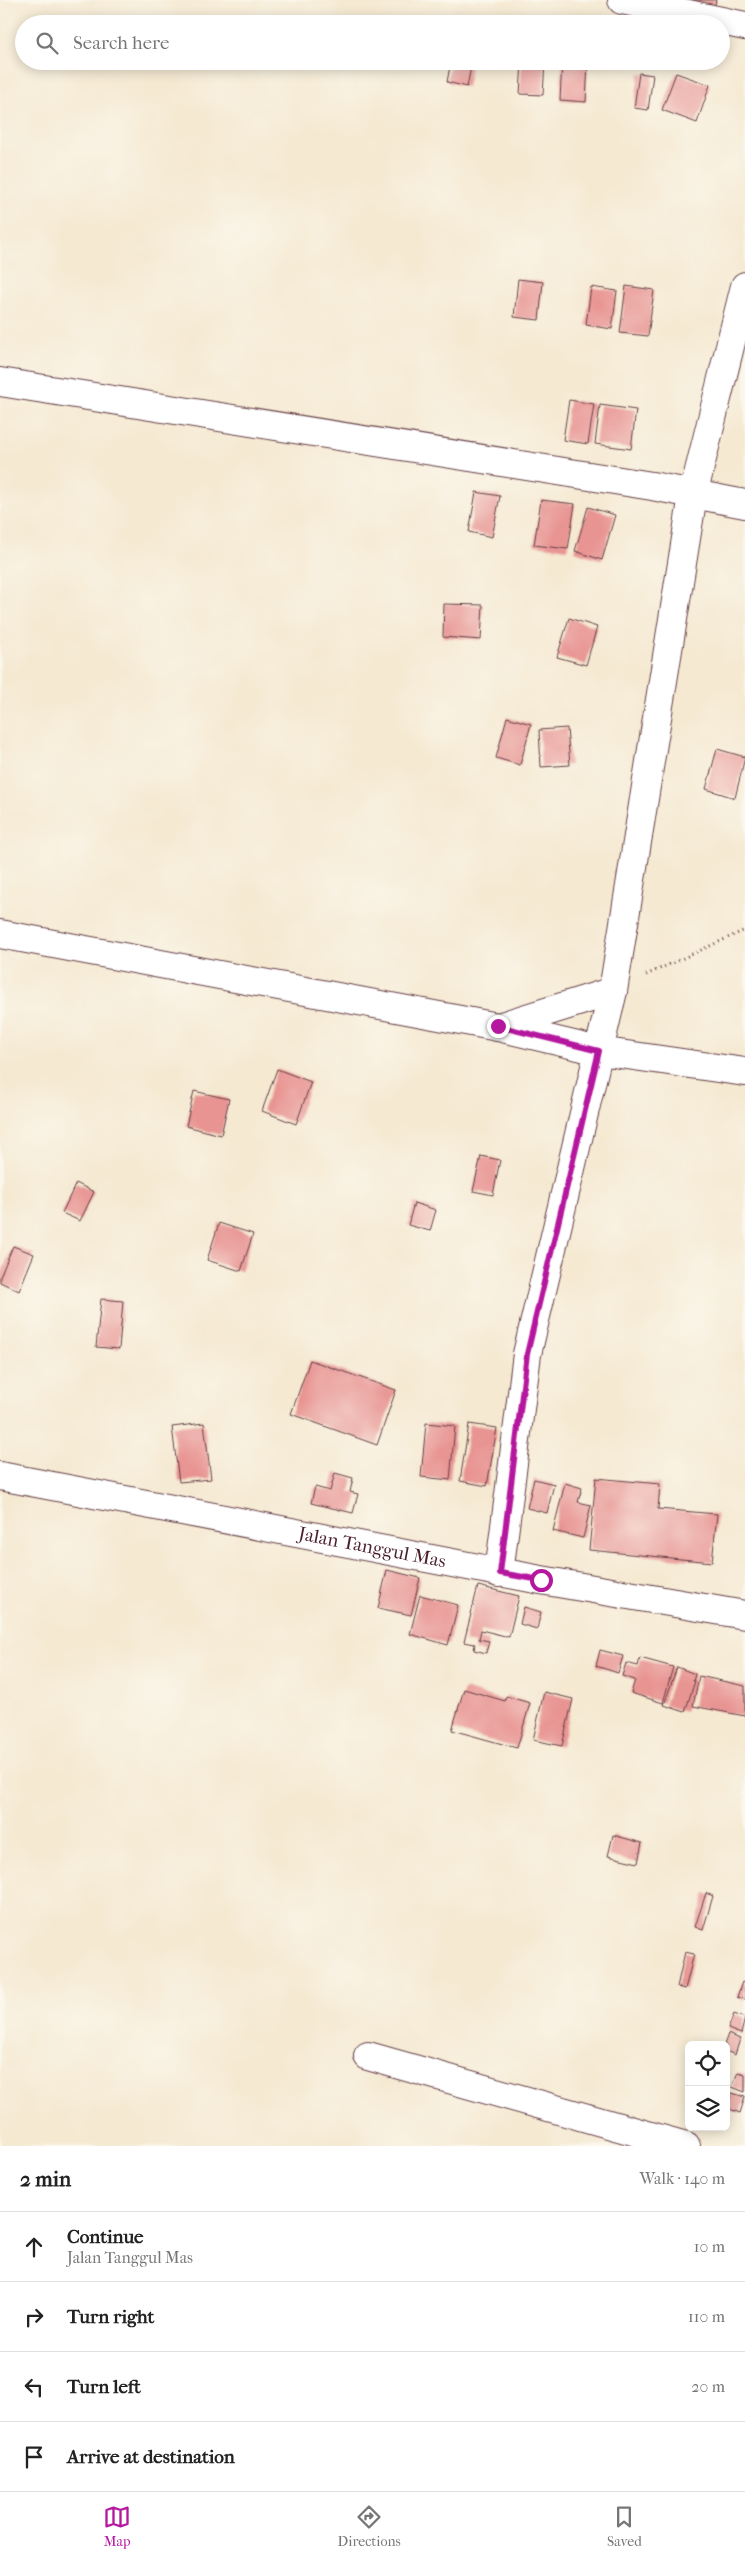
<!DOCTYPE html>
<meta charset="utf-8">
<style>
:root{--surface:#fff;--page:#f6f6f6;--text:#222;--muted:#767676;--line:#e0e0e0;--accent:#b5179e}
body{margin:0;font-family:"IM FELL French Canon",serif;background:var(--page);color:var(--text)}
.controls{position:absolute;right:15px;bottom:15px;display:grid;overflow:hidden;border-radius:8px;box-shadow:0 2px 12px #0003}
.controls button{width:45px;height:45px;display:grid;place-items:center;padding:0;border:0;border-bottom:1px solid var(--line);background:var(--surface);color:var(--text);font:25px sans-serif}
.stop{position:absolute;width:15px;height:15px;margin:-11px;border:4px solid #b5179e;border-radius:50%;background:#fff}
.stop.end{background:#b5179e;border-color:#fff;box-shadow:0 1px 5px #0008}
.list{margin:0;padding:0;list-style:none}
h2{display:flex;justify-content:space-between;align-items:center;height:65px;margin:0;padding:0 20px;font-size:21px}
h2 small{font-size:16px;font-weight:400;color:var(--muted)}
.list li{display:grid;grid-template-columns:32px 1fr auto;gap:15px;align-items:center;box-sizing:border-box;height:70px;padding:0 20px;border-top:1px solid var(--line)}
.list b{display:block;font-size:19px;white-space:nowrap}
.list p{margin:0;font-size:16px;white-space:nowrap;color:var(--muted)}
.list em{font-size:16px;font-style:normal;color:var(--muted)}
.icon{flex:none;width:28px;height:28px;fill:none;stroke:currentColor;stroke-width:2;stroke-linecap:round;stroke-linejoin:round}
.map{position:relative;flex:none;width:745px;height:2146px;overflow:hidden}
.search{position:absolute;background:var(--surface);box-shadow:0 2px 12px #0003;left:15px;right:15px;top:15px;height:55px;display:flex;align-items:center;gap:12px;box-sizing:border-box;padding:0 18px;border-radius:28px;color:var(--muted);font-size:19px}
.sheet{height:345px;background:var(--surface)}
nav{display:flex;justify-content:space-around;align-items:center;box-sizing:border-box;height:70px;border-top:1px solid var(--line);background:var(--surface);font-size:14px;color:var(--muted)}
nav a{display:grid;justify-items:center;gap:2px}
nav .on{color:var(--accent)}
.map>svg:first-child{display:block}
.building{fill:#e89493}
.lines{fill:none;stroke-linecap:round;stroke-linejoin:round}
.minor-casing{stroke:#643d44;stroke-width:30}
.path{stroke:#643d44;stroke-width:3;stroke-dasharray:1 4;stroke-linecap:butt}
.minor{stroke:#fff;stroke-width:28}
.route{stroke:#b5179e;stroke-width:6}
.labels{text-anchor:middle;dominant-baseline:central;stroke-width:5;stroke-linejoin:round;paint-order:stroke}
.street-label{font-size:19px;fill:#4a1f2b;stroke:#fbf7ec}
</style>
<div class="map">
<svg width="745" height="2146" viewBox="0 0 745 2146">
<rect width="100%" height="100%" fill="#fbf7ec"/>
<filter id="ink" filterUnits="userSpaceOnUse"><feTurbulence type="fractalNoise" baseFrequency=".02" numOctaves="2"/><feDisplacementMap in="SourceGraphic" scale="10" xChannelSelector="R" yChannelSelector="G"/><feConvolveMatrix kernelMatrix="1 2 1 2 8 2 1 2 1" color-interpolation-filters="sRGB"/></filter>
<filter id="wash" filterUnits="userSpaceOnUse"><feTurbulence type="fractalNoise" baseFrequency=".0096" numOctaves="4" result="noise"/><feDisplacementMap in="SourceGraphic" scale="20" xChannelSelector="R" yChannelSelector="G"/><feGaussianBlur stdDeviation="1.12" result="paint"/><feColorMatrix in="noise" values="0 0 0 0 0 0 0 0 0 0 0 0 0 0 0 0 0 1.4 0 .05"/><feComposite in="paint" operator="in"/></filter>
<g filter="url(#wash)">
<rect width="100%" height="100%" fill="#f5e9d2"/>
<g id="blocks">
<!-- building -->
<g class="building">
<polygon points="691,0 716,0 714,9 690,3"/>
<polygon points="451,61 472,61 467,87 447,82"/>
<polygon points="522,61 545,62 543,95 520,94"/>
<polygon points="562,62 588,63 586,102 560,100"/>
<polygon points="639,73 653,75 648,110 634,108"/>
<polygon points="676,73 710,85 697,123 662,110"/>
<polygon points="518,279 543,282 539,320 514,317"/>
<polygon points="626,286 654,290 648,336 620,333"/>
<polygon points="591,287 617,291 612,329 586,325"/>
<polygon points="569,400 594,404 588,444 563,440"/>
<polygon points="600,405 636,410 631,449 595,444"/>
<polygon points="476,492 500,496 492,537 469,532"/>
<polygon points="541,500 575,504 568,549 534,545"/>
<polygon points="588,507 615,515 602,560 575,551"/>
<polygon points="444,604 483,605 481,640 443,637"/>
<polygon points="569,618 597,627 586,665 557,657"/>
<polygon points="507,717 531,724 520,765 496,758"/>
<polygon points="567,728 570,765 541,767 539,730"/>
<polygon points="717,749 745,757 735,798 706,789"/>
<polygon points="277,1069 311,1082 296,1124 262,1111"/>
<polygon points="194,1091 229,1099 221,1135 186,1126"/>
<polygon points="481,1156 500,1160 493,1195 473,1191"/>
<polygon points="76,1183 94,1192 80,1221 62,1213"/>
<polygon points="414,1203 436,1210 430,1231 408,1225"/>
<polygon points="219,1223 253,1234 241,1271 207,1260"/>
<polygon points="13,1246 34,1254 19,1291 0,1282 0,1277"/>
<polygon points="101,1299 123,1301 119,1349 96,1347"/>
<polygon points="310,1360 396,1390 377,1445 291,1414"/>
<polygon points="204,1423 211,1479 179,1482 172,1427"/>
<polygon points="426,1423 455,1426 450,1480 421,1477"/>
<polygon points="469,1424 497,1428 487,1486 460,1481"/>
<polygon points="335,1473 353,1478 350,1492 358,1494 353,1513 311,1503 315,1487 330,1491"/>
<polygon points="596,1478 660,1484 658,1509 717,1514 712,1562 589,1550"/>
<polygon points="534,1479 554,1484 547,1513 527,1508"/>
<polygon points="565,1483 582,1488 578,1502 591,1505 583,1538 553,1531"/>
<polygon points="387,1570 420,1578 411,1615 378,1608"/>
<polygon points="478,1586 519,1596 509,1637 481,1630 479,1639 489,1641 486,1653 474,1650 475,1644 464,1642"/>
<polygon points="420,1595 458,1605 448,1645 410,1634"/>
<polygon points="524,1607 541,1612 537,1629 520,1624"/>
<polygon points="600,1650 623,1656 618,1673 596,1666"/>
<polygon points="640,1658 673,1667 663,1703 631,1693 635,1680 622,1676 626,1663 638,1666"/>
<polygon points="677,1667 695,1674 693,1681 695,1681 685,1712 664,1705"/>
<polygon points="699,1676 745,1686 745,1716 693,1706"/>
<polygon points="464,1689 505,1701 506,1696 530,1703 517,1748 452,1730"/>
<polygon points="544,1692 573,1699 562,1746 533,1740"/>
<polygon points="613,1835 642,1843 638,1863 608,1856"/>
<polygon points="706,1893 713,1896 703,1930 695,1927"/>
<polygon points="685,1952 694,1954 685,1989 677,1987"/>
<polygon points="742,1982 745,1983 745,2000 737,1997"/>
<polygon points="734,2014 745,2018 741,2034 728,2029"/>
<polygon points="728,2034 740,2039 735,2055 726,2051 726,2045 724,2045"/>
<polygon points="738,2072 745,2074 745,2092 732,2087"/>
<polygon points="732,2093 745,2097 740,2113 727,2108"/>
</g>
</g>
</g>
<g filter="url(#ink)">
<use href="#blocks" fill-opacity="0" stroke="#643d44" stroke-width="1"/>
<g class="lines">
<defs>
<g id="minor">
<polyline points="622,0 745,26"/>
<polyline points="0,382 652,486 745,504"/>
<polyline points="0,934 498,1027"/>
<polyline points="613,991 498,1027 599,1051 745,1072"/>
<path id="s1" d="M0 1476 541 1580 745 1615"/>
<polyline points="499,1573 527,1354 613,991 693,495 745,286"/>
<polyline points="368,2056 686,2146"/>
</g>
</defs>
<!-- minor casing -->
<use href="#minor" class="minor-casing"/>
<!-- path -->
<polyline class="path" points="646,975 745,930"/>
<!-- minor -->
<use href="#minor" class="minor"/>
</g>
</g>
<g class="lines" filter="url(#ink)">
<!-- route -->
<polyline class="route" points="498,1026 599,1051 527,1354 500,1573 541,1580"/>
</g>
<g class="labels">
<!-- street labels -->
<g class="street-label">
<text stroke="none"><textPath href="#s1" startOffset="379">Jalan Tanggul Mas</textPath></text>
</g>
</g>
</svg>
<div class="controls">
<button><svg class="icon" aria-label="locate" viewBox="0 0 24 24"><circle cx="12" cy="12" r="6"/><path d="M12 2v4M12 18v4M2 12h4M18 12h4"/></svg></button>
<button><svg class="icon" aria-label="layers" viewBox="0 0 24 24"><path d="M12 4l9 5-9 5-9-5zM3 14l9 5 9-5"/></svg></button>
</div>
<div class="stop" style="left:541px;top:1580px"></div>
<div class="stop end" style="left:498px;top:1026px"></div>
<div class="search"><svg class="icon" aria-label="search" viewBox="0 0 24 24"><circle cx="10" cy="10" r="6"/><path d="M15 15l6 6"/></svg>Search here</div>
</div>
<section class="sheet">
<h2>2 min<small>Walk · 140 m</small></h2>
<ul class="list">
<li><svg class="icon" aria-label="ahead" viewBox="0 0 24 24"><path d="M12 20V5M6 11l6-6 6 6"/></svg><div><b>Continue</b><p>Jalan Tanggul Mas</p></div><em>10 m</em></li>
<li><svg class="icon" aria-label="right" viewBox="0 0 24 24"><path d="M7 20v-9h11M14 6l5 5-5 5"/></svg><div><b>Turn right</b></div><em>110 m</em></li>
<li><svg class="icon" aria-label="left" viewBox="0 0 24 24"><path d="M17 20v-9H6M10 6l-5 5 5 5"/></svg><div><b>Turn left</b></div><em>20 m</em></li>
<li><svg class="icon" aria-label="arrive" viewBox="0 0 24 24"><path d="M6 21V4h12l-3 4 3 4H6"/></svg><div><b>Arrive at destination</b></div></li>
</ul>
</section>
<nav>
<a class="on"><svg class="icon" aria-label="map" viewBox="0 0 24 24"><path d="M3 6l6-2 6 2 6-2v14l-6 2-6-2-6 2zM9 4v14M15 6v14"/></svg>Map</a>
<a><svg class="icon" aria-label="directions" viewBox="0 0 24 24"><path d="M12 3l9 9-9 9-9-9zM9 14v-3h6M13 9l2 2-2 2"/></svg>Directions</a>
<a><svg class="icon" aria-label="saved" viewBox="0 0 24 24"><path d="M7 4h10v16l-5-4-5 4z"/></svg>Saved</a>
</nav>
